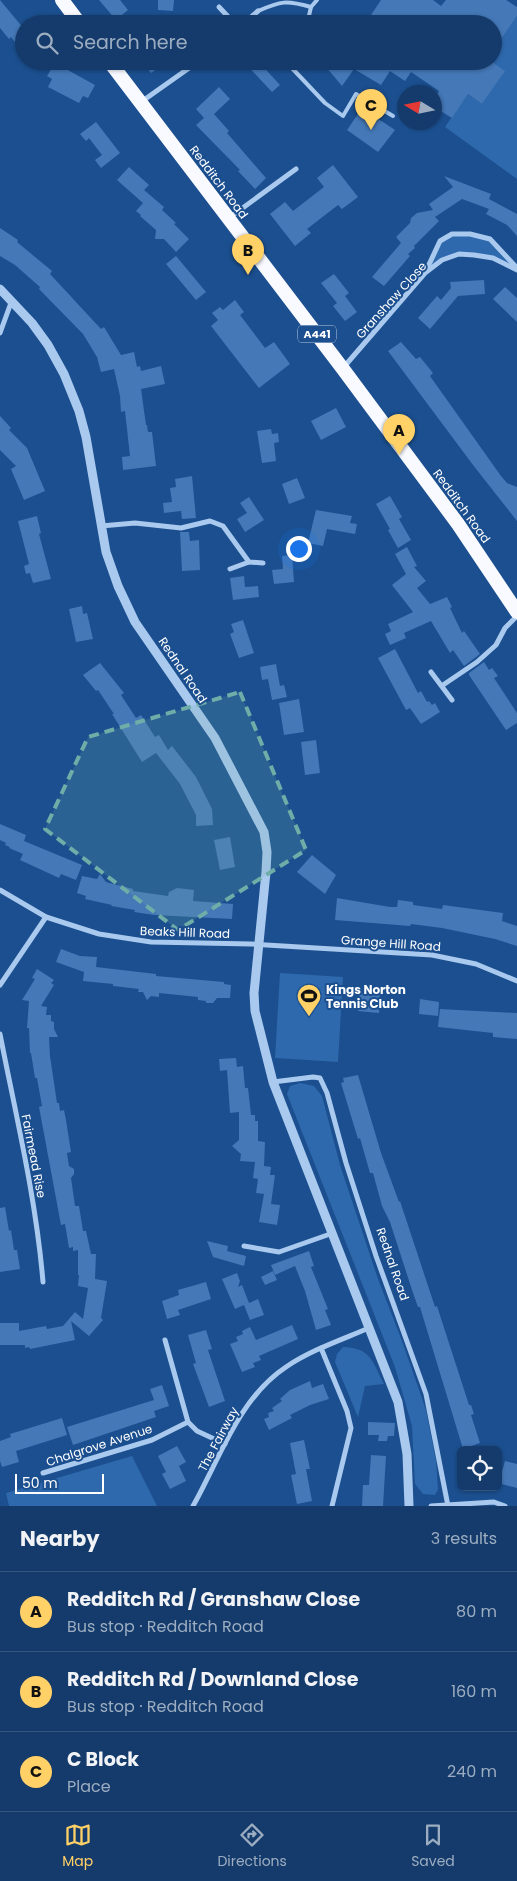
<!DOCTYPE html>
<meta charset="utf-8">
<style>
:root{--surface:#143b6b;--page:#1d4271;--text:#f1f3f6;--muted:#9dadc1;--line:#33557e;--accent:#ffd166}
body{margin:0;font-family:Poppins,sans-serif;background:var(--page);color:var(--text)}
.controls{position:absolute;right:15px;bottom:15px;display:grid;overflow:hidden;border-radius:8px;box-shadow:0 1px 4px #0004}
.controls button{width:45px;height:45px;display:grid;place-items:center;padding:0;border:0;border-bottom:1px solid var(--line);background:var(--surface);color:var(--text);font:25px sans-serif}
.compass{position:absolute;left:397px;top:85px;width:45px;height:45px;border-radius:50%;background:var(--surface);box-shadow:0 1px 4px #0004;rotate:280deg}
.scale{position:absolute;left:15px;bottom:12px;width:89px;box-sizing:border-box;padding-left:5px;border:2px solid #fff;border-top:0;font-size:14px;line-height:18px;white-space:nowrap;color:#fff;-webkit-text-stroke:4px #1b4f8f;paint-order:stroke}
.you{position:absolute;left:298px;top:548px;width:18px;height:18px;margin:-12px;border:4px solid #fff;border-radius:50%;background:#1a73e8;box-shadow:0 0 0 8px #1a73e833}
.badge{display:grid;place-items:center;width:32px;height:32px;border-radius:50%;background:var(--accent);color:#111;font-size:16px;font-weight:700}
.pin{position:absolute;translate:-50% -41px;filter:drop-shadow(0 1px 2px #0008)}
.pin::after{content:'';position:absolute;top:26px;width:18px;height:15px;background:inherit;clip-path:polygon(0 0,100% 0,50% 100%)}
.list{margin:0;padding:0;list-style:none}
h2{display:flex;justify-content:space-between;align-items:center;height:65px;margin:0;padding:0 20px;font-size:21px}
h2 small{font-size:16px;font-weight:400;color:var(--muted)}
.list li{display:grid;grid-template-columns:32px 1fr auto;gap:15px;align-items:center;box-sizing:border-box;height:80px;padding:0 20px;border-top:1px solid var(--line)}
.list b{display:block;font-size:19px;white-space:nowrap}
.list p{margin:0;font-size:16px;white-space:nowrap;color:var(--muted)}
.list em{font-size:16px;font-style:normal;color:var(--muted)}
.icon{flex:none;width:28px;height:28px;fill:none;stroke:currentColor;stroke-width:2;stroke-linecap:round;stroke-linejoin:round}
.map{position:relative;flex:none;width:517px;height:1506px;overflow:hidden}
.search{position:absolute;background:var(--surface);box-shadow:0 1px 4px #0004;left:15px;right:15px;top:15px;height:55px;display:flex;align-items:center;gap:12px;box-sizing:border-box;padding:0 18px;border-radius:28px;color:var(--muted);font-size:19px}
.sheet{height:305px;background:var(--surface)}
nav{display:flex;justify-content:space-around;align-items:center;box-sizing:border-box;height:70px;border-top:1px solid var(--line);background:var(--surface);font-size:14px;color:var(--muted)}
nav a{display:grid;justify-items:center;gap:2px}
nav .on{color:var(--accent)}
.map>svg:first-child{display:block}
.green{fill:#2e69ad}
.building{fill:#4478b7}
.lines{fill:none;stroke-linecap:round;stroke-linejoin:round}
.service{stroke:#a9c9ee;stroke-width:4}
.minor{stroke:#a9c9ee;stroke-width:5}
.tertiary{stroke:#a9c9ee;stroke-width:9}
.trunk{stroke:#f8faff;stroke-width:14}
.marked{fill:#6fada8;fill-opacity:0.2;stroke:#6fada8;stroke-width:4;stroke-dasharray:10 6;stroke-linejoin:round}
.labels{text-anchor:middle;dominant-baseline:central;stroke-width:4;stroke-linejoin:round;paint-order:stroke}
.shield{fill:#1b4f8f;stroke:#bbcadd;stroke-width:1}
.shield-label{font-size:11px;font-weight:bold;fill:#fff}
.street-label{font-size:12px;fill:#fff;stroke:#1b4f8f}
.poi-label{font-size:12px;font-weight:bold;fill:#fff;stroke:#1b4f8f;text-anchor:start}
</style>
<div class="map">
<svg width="517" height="1506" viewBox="0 0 517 1506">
<rect width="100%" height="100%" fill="#1b4f8f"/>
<!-- green -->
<g class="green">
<polygon points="517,16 517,179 445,127 468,94 482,104 504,71 491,61 493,61 493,51"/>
<path d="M452 234 490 239 517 268C499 261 479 253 460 254 447 255 435 266 425 273L440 241Z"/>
<polygon points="280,973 343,977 338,1062 275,1058"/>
<polygon points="300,1083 314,1086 322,1096 340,1165 378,1279 402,1341 426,1410 436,1461 438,1489 435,1495 423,1494 415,1484 412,1426 395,1367 287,1094 290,1086"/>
<path d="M343 1347C372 1348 372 1362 384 1384L365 1386 358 1417 335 1362 337 1354Z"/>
<polygon points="132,1456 157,1506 9,1506 6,1493"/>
</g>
<!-- building -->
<g class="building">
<polygon points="0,0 24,29 24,54 11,37 9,39 0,28"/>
<polygon points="99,0 120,0 128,10 116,20"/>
<polygon points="158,0 174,0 173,11 158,10"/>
<polygon points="381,0 433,0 441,6 446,0 506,0 517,7 517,16 493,51 493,24 365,24"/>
<polygon points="142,61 168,61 151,73"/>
<polygon points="243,61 258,61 280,85 272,92"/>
<polygon points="321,61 491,61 505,71 482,104 468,94 452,118 434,107 434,99 439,91 411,72 405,81 390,71 381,85 354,69 342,86"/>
<polygon points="55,63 95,85 88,98 83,96 79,103 48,87 52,79 47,76"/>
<polygon points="219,87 230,99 214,114 229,131 227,133 266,178 255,189 238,171 240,170 196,125 204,118 196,109"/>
<polygon points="362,108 395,130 378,152 347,130"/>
<polygon points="96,122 120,153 101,168 95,160 102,155 89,138 86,141 80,134"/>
<polygon points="333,165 358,197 342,209 338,205 307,229 311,233 295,246 270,214 285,202 293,211 324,187 317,178"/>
<polygon points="129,167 149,185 144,190 164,207 162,210 176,223 174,224 189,239 176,252 164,239 155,239 156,230 140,216 141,215 136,211 143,203 117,180"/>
<polygon points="444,176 491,194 489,199 517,214 517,236 507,225 486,214 489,209 462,199 435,217 439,221 414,246 415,248 408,254 410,256 384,286 372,277 401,243 396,237 410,223 411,218 417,213 433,210 429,204 453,187"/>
<polygon points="0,228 18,240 17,242 52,271 50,274 101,329 104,327 121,355 134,352 137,367 140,366 141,371 161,366 165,384 141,389 146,425 147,425 148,432 152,432 156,466 123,470 122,457 130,456 125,411 121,412 120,396 114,369 101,372 97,357 83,334 39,289 40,287 15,265 0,256"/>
<polygon points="176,256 206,292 196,300 166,264"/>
<polygon points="334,274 349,293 345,296 357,312 345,321 333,306 337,303 321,283"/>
<polygon points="484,280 485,294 458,296 430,329 418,318 437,296 441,300 451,288 450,282"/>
<polygon points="505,287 517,298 517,322 493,299"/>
<polygon points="235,300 244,312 240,315 265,348 274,342 290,364 259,388 211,326 218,320 212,313 220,307 223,310"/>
<polygon points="401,342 416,359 420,357 433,373 430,376 501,476 507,483 517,487 517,521 473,465 388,351"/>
<polygon points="336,408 346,427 321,440 311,421"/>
<polygon points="0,416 11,428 9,430 27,448 45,491 24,500 11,469 16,466 0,450"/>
<polygon points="271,429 272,434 278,433 279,442 274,443 276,461 262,463 257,431"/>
<polygon points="192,476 196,518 182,519 181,511 164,513 163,503 172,502 170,488 176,487 175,479"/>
<polygon points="297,478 305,498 289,504 282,484"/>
<polygon points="390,496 402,517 399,519 411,540 398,548 388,530 390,529 376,504"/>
<polygon points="249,497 264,520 245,532 237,519 247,513 240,503"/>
<polygon points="316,510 352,516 350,523 357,524 355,534 327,529 323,546 308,543"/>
<polygon points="37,516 41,533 39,534 51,579 33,583 30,573 26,574 24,566 29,564 18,521"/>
<polygon points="180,532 189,532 190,541 199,540 200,570 182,571"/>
<polygon points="407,547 417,566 414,567 426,581 417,588 430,604 447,597 452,607 450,608 462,633 464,631 480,654 464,666 453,650 450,653 431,621 404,633 406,638 390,645 385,634 391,631 388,624 413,612 392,585 406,574 395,554"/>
<polygon points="292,555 294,582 274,584 272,570 283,569 282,556"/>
<polygon points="244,576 245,587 258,586 259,597 233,600 230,578"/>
<polygon points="82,606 83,614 87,613 93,639 76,642 69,609"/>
<polygon points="243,620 254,653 239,658 230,634 234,632 231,624"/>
<polygon points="395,649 418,693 421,691 427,702 429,701 432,705 435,703 440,712 421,724 410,708 406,710 378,658"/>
<polygon points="484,662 489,670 492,668 498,676 494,678 517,713 517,723 506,730 469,675 469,673"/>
<polygon points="100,663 124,693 121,695 136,718 141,715 155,737 159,735 168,750 172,746 196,777 212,809 213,825 196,826 196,815 180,784 156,753 142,762 112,714 114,714 98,690 96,691 83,675"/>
<polygon points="276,664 280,686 284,685 287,697 272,700 268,679 262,680 260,667"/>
<polygon points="299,699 304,732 284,735 279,703"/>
<polygon points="316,740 320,773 305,775 301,742"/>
<polygon points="0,824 26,835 24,841 82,865 76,880 61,874 59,878 20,860 23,854 9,848 10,847 5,845 6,843 0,840"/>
<polygon points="230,837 235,867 220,870 214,840"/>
<polygon points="312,855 336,875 325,894 297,872"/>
<polygon points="100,874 106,882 133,889 133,891 168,896 169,892 177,888 194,890 193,901 233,904 232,919 154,915 134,912 135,910 111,906 112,905 85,899 86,896 77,893 82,876 97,879"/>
<polygon points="337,898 390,907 397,907 398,900 413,902 413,905 442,909 443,905 503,913 502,921 517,926 517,946 495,939 442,928 411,924 410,926 335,920"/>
<polygon points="61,949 80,956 97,957 96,967 156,974 156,976 224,982 224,984 231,985 230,998 217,998 213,1003 206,1003 206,1001 198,1000 198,997 159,993 159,997 151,996 147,1000 143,992 138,992 139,989 113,986 113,984 83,981 84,972 56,962"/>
<polygon points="37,969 54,980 51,983 54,985 41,1006 47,1007 46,1015 51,1015 51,1021 54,1022 54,1029 58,1037 49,1037 50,1056 57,1103 59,1103 60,1111 64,1110 66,1120 71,1152 67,1153 69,1166 74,1169 74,1174 71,1178 75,1206 79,1206 83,1231 86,1231 91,1254 96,1254 95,1279 107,1281 101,1318 103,1320 89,1336 71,1321 75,1340 30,1349 29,1347 25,1348 25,1345 0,1345 0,1323 19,1323 19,1331 46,1326 47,1329 63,1326 75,1312 83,1319 88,1288 78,1286 79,1275 78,1275 78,1250 73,1251 73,1247 69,1248 65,1224 61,1225 39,1107 42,1106 37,1078 35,1078 31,1053 30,1053 29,1028 27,1028 29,1001 22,1000 35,979 32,978"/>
<polygon points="359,993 380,994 379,1013 358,1011"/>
<polygon points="420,999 439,1002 438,1016 419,1014"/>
<polygon points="440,1009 517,1013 517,1039 493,1037 493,1033 438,1027"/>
<polygon points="236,1058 237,1067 243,1066 245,1088 248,1088 251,1115 255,1115 255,1121 258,1121 258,1141 265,1142 264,1166 271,1167 270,1175 275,1175 271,1204 280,1205 277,1225 259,1222 264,1194 256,1193 258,1179 253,1178 255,1162 240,1161 241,1154 232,1146 239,1140 239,1112 230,1113 227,1070 220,1071 219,1059"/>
<polygon points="358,1075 381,1153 399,1202 400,1201 435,1307 437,1306 469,1405 471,1405 474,1414 471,1415 480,1443 463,1449 420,1307 418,1307 412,1290 390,1222 382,1206 373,1173 370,1173 360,1138 358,1139 341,1083 344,1082 343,1078"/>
<polygon points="5,1207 9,1231 11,1230 14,1250 17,1250 20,1269 0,1272 0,1208"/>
<polygon points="207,1241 228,1246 227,1251 246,1256 244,1266 213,1257"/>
<polygon points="309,1251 314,1266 311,1267 328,1309 325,1310 331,1325 316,1330 305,1291 295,1266 275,1275 271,1265"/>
<polygon points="273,1271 277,1280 265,1285 261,1277"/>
<polygon points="237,1273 240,1281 238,1287 242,1285 249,1303 258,1299 264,1315 250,1320 244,1305 235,1309 222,1279"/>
<polygon points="206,1282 211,1299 178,1310 180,1315 167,1319 162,1301 179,1295 178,1290"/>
<polygon points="292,1325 298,1339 259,1356 261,1360 253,1363 255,1367 242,1372 230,1344 238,1341 236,1337 243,1334 242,1331 250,1327 256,1340"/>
<polygon points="206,1330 212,1349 208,1350 225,1401 209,1407 193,1364 196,1363 188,1335"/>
<polygon points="310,1381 312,1388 323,1384 329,1399 310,1405 290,1415 292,1418 269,1430 264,1419 269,1417 268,1413 274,1411 272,1408 282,1401 280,1399 290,1390"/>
<polygon points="162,1385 169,1406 154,1411 156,1417 73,1445 67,1427 154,1400 150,1389"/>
<polygon points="62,1418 67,1435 16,1451 19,1462 2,1467 0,1461 0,1441 11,1437 10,1434"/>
<polygon points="368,1422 395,1423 394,1436 388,1436 387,1441 378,1441 379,1435 368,1435"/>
<polygon points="304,1440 310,1469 306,1469 312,1501 297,1504 291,1475 296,1474 290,1443"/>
<polygon points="177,1446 186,1462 179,1466 186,1481 170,1489 162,1474 166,1472 158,1456"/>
<polygon points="371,1455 386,1456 383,1506 362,1506 363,1485 369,1485"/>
<polygon points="505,1461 517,1464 517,1488 498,1483 498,1474 501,1475"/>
</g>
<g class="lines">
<!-- service -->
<g class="service">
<path d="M258 11C281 1 286 0 311 7L317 0"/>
<polyline points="307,24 311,7"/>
<polyline points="289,61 289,65 325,103 343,116 356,94 393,116"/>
</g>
<!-- minor -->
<g class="minor">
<polyline points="219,7 235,24"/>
<polyline points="243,24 258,11"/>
<polyline points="141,102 199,61"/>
<polyline points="229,218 296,169"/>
<polyline points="426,271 440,241 452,234 470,234 490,239 517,268"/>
<polyline points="0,333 12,300"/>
<polyline points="343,368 425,273 442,260 459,254 474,255 493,258 517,270"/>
<polyline points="101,526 135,523 181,528 210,521 223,526 249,562 263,563"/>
<polyline points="230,569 249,562"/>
<polyline points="431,672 452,700"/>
<polyline points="443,685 477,662 496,645 505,628 517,616"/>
<polyline points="0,890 46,917 99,934 151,942 251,944 432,955 476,964 517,981"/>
<polyline points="0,985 46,917"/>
<path d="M0 1034C16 1116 36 1198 43 1282"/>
<polyline points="273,1082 313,1077 320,1078 327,1093 346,1163 376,1256 426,1394 448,1506"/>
<polyline points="244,1246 279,1252 333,1233"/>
<polyline points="165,1340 188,1422 197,1431 225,1444"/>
<polyline points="321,1348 347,1411 351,1428 332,1506"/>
<polyline points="43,1473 152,1440 188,1422"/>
<path d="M193 1506C220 1458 239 1398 286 1367 311 1350 341 1340 369 1328"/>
<polyline points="431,1506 494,1502 505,1506"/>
</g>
<!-- tertiary -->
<polyline class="tertiary" points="0,289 32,323 48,345 64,374 79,411 86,437 106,552 118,586 135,622 215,738 264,832 267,852 266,872 254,993 255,1011 273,1082 398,1402 407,1454 409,1506"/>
<!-- trunk -->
<g class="trunk">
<polyline points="62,0 80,24"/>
<polyline points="109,61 343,369 458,524 517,612"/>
</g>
</g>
<!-- marked area -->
<path class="marked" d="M240 692 306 850 178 930 45 829 88 737Z"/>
<!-- icons -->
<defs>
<symbol id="stadium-pin" viewBox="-11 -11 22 30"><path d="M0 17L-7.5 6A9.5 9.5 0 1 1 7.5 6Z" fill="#ffd166" stroke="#1b4f8f"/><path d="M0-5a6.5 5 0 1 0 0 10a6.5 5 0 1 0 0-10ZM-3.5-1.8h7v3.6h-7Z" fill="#111"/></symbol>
</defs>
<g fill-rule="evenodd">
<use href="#stadium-pin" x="295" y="982" width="28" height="38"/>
</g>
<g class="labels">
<!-- shield labels -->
<rect class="shield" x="298" y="325.5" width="38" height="17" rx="4"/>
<g class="shield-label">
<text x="317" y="334">A441</text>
</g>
<!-- street labels -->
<g class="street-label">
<text transform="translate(219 182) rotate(53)">Redditch Road</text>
<text transform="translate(391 300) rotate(-48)">Granshaw Close</text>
<text transform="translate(462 506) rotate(54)">Redditch Road</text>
<text transform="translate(183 670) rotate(56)">Rednal Road</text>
<text transform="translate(185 932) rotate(2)">Beaks Hill Road</text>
<text transform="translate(391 943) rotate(4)">Grange Hill Road</text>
<text transform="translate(34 1156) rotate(79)">Fairmead Rise</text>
<text transform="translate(393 1264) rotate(71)">Rednal Road</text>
<text transform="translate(218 1439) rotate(-62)">The Fairway</text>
<text transform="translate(99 1445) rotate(-18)">Chalgrove Avenue</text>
</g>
<!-- poi labels -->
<g class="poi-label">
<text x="326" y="989">Kings Norton<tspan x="326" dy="14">Tennis Club</tspan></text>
</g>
</g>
</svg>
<div class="controls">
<button><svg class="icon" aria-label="locate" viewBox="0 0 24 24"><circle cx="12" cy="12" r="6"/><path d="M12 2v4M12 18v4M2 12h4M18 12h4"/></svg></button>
</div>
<svg class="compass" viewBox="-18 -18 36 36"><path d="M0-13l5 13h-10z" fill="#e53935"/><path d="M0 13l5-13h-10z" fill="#9dadc1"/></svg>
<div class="scale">50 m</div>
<div class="you"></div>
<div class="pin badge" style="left:399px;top:455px">A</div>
<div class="pin badge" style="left:248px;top:275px">B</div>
<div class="pin badge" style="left:371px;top:130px">C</div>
<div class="search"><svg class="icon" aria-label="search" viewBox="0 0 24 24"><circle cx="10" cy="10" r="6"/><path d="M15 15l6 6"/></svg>Search here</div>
</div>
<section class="sheet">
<h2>Nearby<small>3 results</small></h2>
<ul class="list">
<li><span class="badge">A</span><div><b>Redditch Rd / Granshaw Close</b><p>Bus stop · Redditch Road</p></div><em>80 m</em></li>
<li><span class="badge">B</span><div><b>Redditch Rd / Downland Close</b><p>Bus stop · Redditch Road</p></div><em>160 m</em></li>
<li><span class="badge">C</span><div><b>C Block</b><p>Place</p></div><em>240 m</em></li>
</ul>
</section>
<nav>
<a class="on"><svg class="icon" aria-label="map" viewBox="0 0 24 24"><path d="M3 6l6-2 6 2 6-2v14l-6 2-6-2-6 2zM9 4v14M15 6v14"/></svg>Map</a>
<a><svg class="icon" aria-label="directions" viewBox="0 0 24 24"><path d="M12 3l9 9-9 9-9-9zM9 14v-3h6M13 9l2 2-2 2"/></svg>Directions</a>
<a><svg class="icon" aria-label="saved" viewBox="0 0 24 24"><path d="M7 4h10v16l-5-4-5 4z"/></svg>Saved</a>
</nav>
